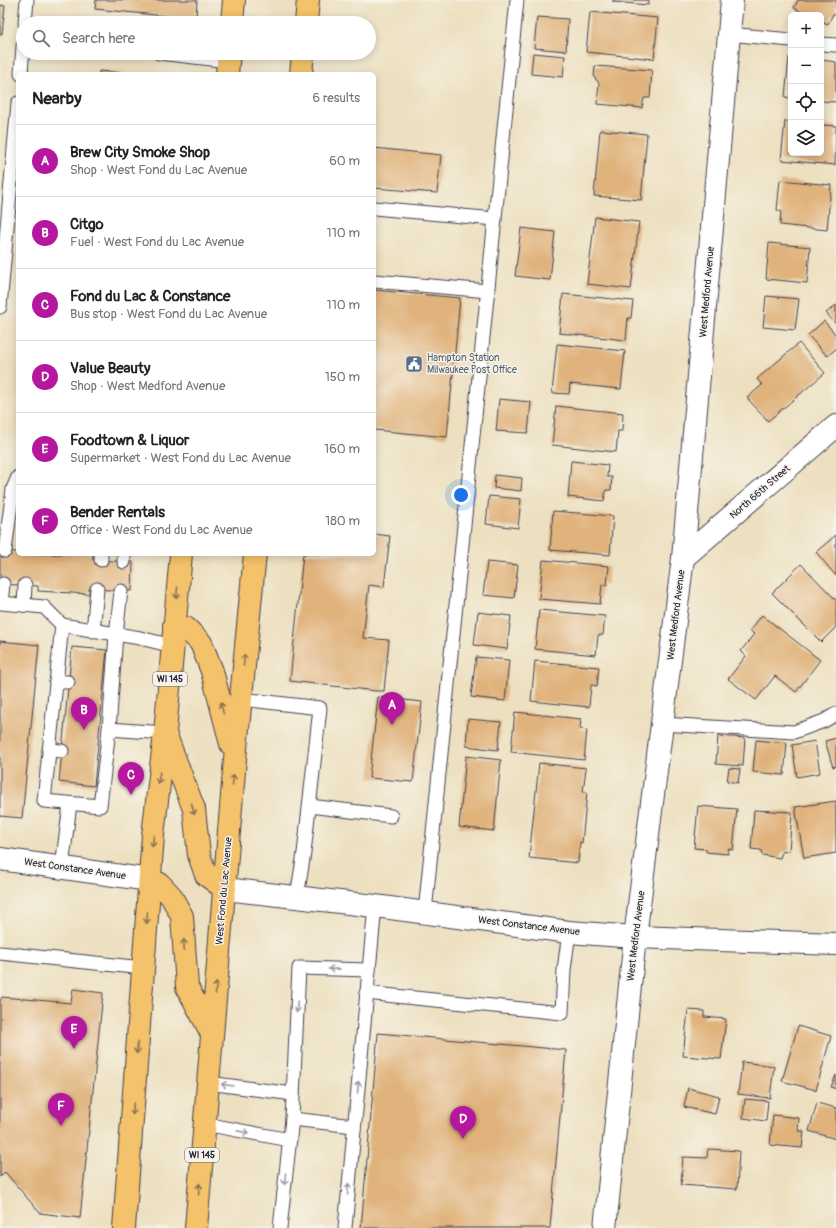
<!DOCTYPE html>
<meta charset="utf-8">
<style>
:root{--surface:#fff;--page:#f2f2f2;--text:#222;--muted:#767676;--line:#e0e0e0;--accent:#b5179e}
body{margin:0;font-family:Pangolin,sans-serif;background:var(--page);color:var(--text)}
.controls{position:absolute;right:12px;top:12px;display:grid;overflow:hidden;border-radius:6px;box-shadow:0 2px 10px #0003}
.controls button{width:36px;height:36px;display:grid;place-items:center;padding:0;border:0;border-bottom:1px solid var(--line);background:var(--surface);color:var(--text);font:20px sans-serif}
.you{position:absolute;left:461px;top:495px;width:14px;height:14px;margin:-10px;border:3px solid #fff;border-radius:50%;background:#1a73e8;box-shadow:0 0 0 6px #1a73e833}
.badge{display:grid;place-items:center;width:26px;height:26px;border-radius:50%;background:var(--accent);color:#fff;font-size:13px;font-weight:700}
.pin{position:absolute;translate:-50% -33px;filter:drop-shadow(0 1px 2px #0008)}
.pin::after{content:'';position:absolute;top:21px;width:14px;height:12px;background:inherit;clip-path:polygon(0 0,100% 0,50% 100%)}
.list{margin:0;padding:0;list-style:none}
h2{display:flex;justify-content:space-between;align-items:center;height:52px;margin:0;padding:0 16px;font-size:17px}
h2 small{font-size:13px;font-weight:400;color:var(--muted)}
.list li{display:grid;grid-template-columns:26px 1fr auto;gap:12px;align-items:center;box-sizing:border-box;height:72px;padding:0 16px;border-top:1px solid var(--line)}
.list b{display:block;font-size:15px;white-space:nowrap}
.list p{margin:0;font-size:13px;white-space:nowrap;color:var(--muted)}
.list em{font-size:13px;font-style:normal;color:var(--muted)}
.icon{flex:none;width:22px;height:22px;fill:none;stroke:currentColor;stroke-width:2;stroke-linecap:round;stroke-linejoin:round}
.map{position:relative;flex:none;width:836px;height:1228px;overflow:hidden}
.search{position:absolute;background:var(--surface);box-shadow:0 2px 10px #0003;left:16px;top:16px;width:360px;height:44px;display:flex;align-items:center;gap:10px;box-sizing:border-box;padding:0 14px;border-radius:22px;color:var(--muted);font-size:15px}
.panel{position:absolute;background:var(--surface);box-shadow:0 2px 10px #0003;left:16px;top:72px;width:360px;height:484px;border-radius:6px}
.map>svg:first-child{display:block}
.building{fill:#e0b27c}
.lines{fill:none;stroke-linecap:round;stroke-linejoin:round}
.lane-casing{stroke:#403e4f;stroke-width:15}
.street-casing{stroke:#403e4f;stroke-width:24}
.primary-casing{stroke:#403e4f;stroke-width:24}
.lane{stroke:#fff;stroke-width:13}
.street{stroke:#fff;stroke-width:22}
.primary{stroke:#f4c26a;stroke-width:22}
.oneway{stroke:#8b7252}
.oneway2{stroke:#9c9ca7}
.labels{text-anchor:middle;dominant-baseline:central;stroke-width:3;stroke-linejoin:round;paint-order:stroke}
.shield{fill:#f7f3e8;stroke:#62616f;stroke-width:1}
.shield-label{font-size:9px;font-weight:bold;fill:#22223b}
.street-label{font-size:10px;fill:#22223b;stroke:#f7f3e8}
.service-label{font-size:10px;fill:#4e5e75;stroke:#f7f3e8;text-anchor:start}
</style>
<div class="map">
<svg width="836" height="1228" viewBox="0 0 836 1228">
<rect width="100%" height="100%" fill="#f7f3e8"/>
<filter id="ink" filterUnits="userSpaceOnUse"><feTurbulence type="fractalNoise" baseFrequency=".025" numOctaves="2"/><feDisplacementMap in="SourceGraphic" scale="8" xChannelSelector="R" yChannelSelector="G"/><feConvolveMatrix kernelMatrix="1 2 1 2 8 2 1 2 1" color-interpolation-filters="sRGB"/></filter>
<filter id="wash" filterUnits="userSpaceOnUse"><feTurbulence type="fractalNoise" baseFrequency=".012" numOctaves="4" result="noise"/><feDisplacementMap in="SourceGraphic" scale="16" xChannelSelector="R" yChannelSelector="G"/><feGaussianBlur stdDeviation="0.9" result="paint"/><feColorMatrix in="noise" values="0 0 0 0 0 0 0 0 0 0 0 0 0 0 0 0 0 1.4 0 .05"/><feComposite in="paint" operator="in"/></filter>
<g filter="url(#wash)">
<rect width="100%" height="100%" fill="#ede0c0"/>
<g id="blocks">
<!-- building -->
<g class="building">
<polygon points="96,0 197,0 196,19 95,9"/>
<polygon points="613,0 649,0 648,5 613,2"/>
<polygon points="798,0 836,0 836,15 833,14 828,24 821,21 821,15 808,15 794,8"/>
<polygon points="0,5 5,6 2,34 0,34"/>
<polygon points="590,12 658,18 654,59 586,52"/>
<polygon points="537,17 568,19 566,51 534,48"/>
<polygon points="533,53 565,56 563,77 531,74"/>
<polygon points="789,57 791,57 791,98 785,97"/>
<polygon points="821,60 836,62 836,102 821,101"/>
<polygon points="595,66 652,70 650,98 644,98 642,108 597,104 599,83 594,77"/>
<polygon points="99,71 124,73 124,74 99,74"/>
<polygon points="785,121 791,122 791,153 821,153 821,125 836,126 835,165 781,160"/>
<polygon points="600,130 647,134 641,200 594,196"/>
<polygon points="374,148 441,155 437,193 374,188"/>
<polygon points="780,180 831,185 827,230 780,225 781,211 777,210"/>
<polygon points="595,217 639,222 631,289 587,284"/>
<polygon points="521,228 555,232 550,280 515,276"/>
<polygon points="769,243 810,247 807,283 766,279"/>
<polygon points="374,290 460,298 447,437 374,430"/>
<polygon points="563,294 633,301 631,318 628,318 626,340 559,333"/>
<polygon points="766,296 799,299 795,330 763,327"/>
<polygon points="836,305 836,324 826,313"/>
<polygon points="824,321 836,335 836,349 827,356 808,335"/>
<polygon points="799,343 825,373 768,421 747,398 762,385 757,379"/>
<polygon points="557,344 625,351 621,389 570,384 569,394 552,393"/>
<polygon points="499,399 531,402 528,433 496,431"/>
<polygon points="556,406 623,413 622,431 618,431 616,452 552,445"/>
<polygon points="571,461 608,465 607,477 612,477 611,490 606,490 604,501 568,497"/>
<polygon points="495,475 522,478 521,491 494,488"/>
<polygon points="489,496 521,499 518,528 486,524"/>
<polygon points="553,511 613,516 610,555 550,550"/>
<polygon points="374,534 390,536 384,587 369,585 363,638 389,640 384,691 376,691 290,681 303,554 374,554"/>
<polygon points="836,535 836,576 816,552"/>
<polygon points="0,551 18,552 18,554 93,554 93,560 133,562 132,591 89,589 89,594 38,591 38,586 0,584"/>
<polygon points="543,560 609,566 607,585 602,584 600,604 539,599"/>
<polygon points="487,562 518,565 514,598 483,595"/>
<polygon points="801,564 836,600 836,627 821,642 772,593"/>
<polygon points="539,610 605,616 603,635 598,635 596,655 535,649"/>
<polygon points="478,612 511,616 507,649 474,645"/>
<polygon points="762,615 820,660 796,692 775,676 756,700 728,679 746,656 741,651 754,634 750,631"/>
<polygon points="0,641 39,645 22,818 0,816"/>
<polygon points="72,647 107,650 94,786 59,782"/>
<polygon points="476,657 509,660 505,701 471,697"/>
<polygon points="535,661 599,667 597,686 591,685 589,707 531,701"/>
<polygon points="378,697 422,702 413,782 369,778"/>
<polygon points="515,712 581,719 580,729 587,730 584,760 511,752"/>
<polygon points="468,719 501,722 498,750 466,746"/>
<polygon points="718,736 745,738 743,766 716,764"/>
<polygon points="836,738 836,766 833,767 825,741"/>
<polygon points="756,740 787,743 784,775 753,772"/>
<polygon points="815,741 820,773 797,777 792,745"/>
<polygon points="466,756 501,760 494,831 459,827"/>
<polygon points="539,763 586,768 583,792 587,792 582,843 580,842 578,863 529,858"/>
<polygon points="729,768 740,769 738,783 727,781"/>
<polygon points="836,801 836,853 804,858 795,807"/>
<polygon points="698,806 737,809 733,850 728,849 728,854 706,852 706,849 694,848"/>
<polygon points="754,810 792,812 789,851 782,852 780,858 762,855 761,850 751,849"/>
<polygon points="73,989 103,993 80,1218 40,1213 5,1172 0,1177 0,1001 2,997 71,1003"/>
<polygon points="688,1010 704,1011 704,1017 726,1019 721,1059 683,1056"/>
<polygon points="798,1026 831,1036 816,1090 782,1081"/>
<polygon points="378,1033 566,1050 550,1228 361,1228"/>
<polygon points="742,1062 774,1066 770,1098 738,1094"/>
<polygon points="836,1075 836,1089 831,1087"/>
<polygon points="688,1088 719,1096 715,1114 684,1107"/>
<polygon points="745,1099 768,1101 766,1121 743,1118"/>
<polygon points="817,1103 836,1108 836,1139 809,1131"/>
<polygon points="773,1115 799,1118 798,1131 804,1131 802,1148 770,1145"/>
<polygon points="708,1149 739,1151 737,1189 681,1185 683,1157 707,1158"/>
</g>
</g>
</g>
<g filter="url(#ink)">
<use href="#blocks" fill-opacity="0" stroke="#403e4f" stroke-width="1"/>
<g class="lines">
<defs>
<g id="lane">
<polyline points="25,23 27,0"/>
<polyline points="729,34 791,40"/>
<polyline points="821,44 836,45"/>
<polyline points="159,53 229,61"/>
<polyline points="21,74 23,46"/>
<polyline points="374,208 495,219"/>
<polyline points="374,281 488,291"/>
<polyline points="0,307 18,103"/>
<polyline points="5,551 13,489 18,477"/>
<polyline points="101,560 101,554"/>
<polyline points="124,562 124,554"/>
<polyline points="3,584 1,603 44,607 62,625 44,801 100,806 109,729 116,635 121,591"/>
<polyline points="24,605 25,585"/>
<polyline points="62,625 140,638 173,646"/>
<polyline points="93,631 97,589"/>
<polyline points="56,682 68,682"/>
<polyline points="241,699 320,708 304,853 297,897"/>
<polyline points="662,724 794,732 824,721 836,714"/>
<polyline points="109,729 165,733"/>
<polyline points="49,750 62,751"/>
<polyline points="310,806 391,816"/>
<polyline points="62,867 70,804"/>
<polyline points="425,912 517,0"/>
<polyline points="0,953 143,968"/>
<polyline points="366,993 562,1013 564,970 569,932"/>
<polyline points="208,1083 293,1094"/>
<polyline points="292,1119 354,1126"/>
<polyline points="205,1124 290,1140"/>
<polyline points="280,1228 292,1119 299,968 369,970"/>
<polyline points="345,1228 375,906"/>
</g>
<g id="street">
<polyline points="683,558 836,426"/>
<polyline points="0,859 150,880"/>
<polyline points="225,889 375,906 569,932 635,937 836,944"/>
<polyline points="605,1228 635,937 683,558 732,0"/>
</g>
<g id="primary">
<polyline points="232,23 234,0"/>
<polyline points="306,23 308,0"/>
<polyline points="227,74 229,53"/>
<polyline points="301,74 303,53"/>
<polyline points="174,626 186,628 201,643 212,671 231,744"/>
<polyline points="166,736 194,809 199,855 206,875 225,889"/>
<polyline points="150,880 160,884 171,896 182,916 187,987 212,1034"/>
<polyline points="124,1228 153,835 165,733 181,554"/>
<polyline points="196,1228 235,759 255,554"/>
</g>
</defs>
<!-- lane casing -->
<use href="#lane" class="lane-casing"/>
<!-- street casing -->
<use href="#street" class="street-casing"/>
<!-- primary casing -->
<use href="#primary" class="primary-casing"/>
<!-- lane -->
<use href="#lane" class="lane"/>
<!-- street -->
<use href="#street" class="street"/>
<!-- primary -->
<use href="#primary" class="primary"/>
</g>
<!-- one-way arrows -->
<defs><path id="oneway-shaft" d="M-6 0H5M1.5-3L5.5 0L1.5 3" fill="none" stroke-width="1.6" stroke-linecap="round" stroke-linejoin="round"/></defs>
<g class="oneway">
<use href="#oneway-shaft" transform="translate(177 593) rotate(96)"/>
<use href="#oneway-shaft" transform="translate(244 660) rotate(-85)"/>
<use href="#oneway-shaft" transform="translate(222 708) rotate(-105)"/>
<use href="#oneway-shaft" transform="translate(159 778) rotate(97)"/>
<use href="#oneway-shaft" transform="translate(233 780) rotate(-85)"/>
<use href="#oneway-shaft" transform="translate(193 809) rotate(76)"/>
<use href="#oneway-shaft" transform="translate(153 841) rotate(95)"/>
<use href="#oneway-shaft" transform="translate(147 918) rotate(94)"/>
<use href="#oneway-shaft" transform="translate(184 945) rotate(-93)"/>
<use href="#oneway-shaft" transform="translate(216 988) rotate(-85)"/>
<use href="#oneway-shaft" transform="translate(137 1048) rotate(94)"/>
<use href="#oneway-shaft" transform="translate(133 1109) rotate(94)"/>
<use href="#oneway-shaft" transform="translate(199 1189) rotate(-85)"/>
</g>
<g class="oneway2">
<use href="#oneway-shaft" transform="translate(334 969) rotate(-179)"/>
<use href="#oneway-shaft" transform="translate(297 1007) rotate(93)"/>
<use href="#oneway-shaft" transform="translate(227 1085) rotate(-172)"/>
<use href="#oneway-shaft" transform="translate(358 1087) rotate(-85)"/>
<use href="#oneway-shaft" transform="translate(243 1132) rotate(11)"/>
<use href="#oneway-shaft" transform="translate(285 1179) rotate(96)"/>
<use href="#oneway-shaft" transform="translate(348 1189) rotate(-85)"/>
</g>
</g>
<!-- icons -->
<defs>
<symbol id="civic-square" viewBox="-11 -11 22 22"><rect x="-9" y="-9" width="18" height="18" rx="4" fill="#5c6f8a" stroke="#f7f3e8"/><path d="M-.6-6.5H3V-4.5H.6V-3L4-1V1h2V6H-6V1h2V-1L-.6-3ZM-1.2 2.5V6h2.4V2.5Z" fill="#fff"/></symbol>
</defs>
<g fill-rule="evenodd">
<use href="#civic-square" x="404" y="354" width="20" height="20"/>
</g>
<g class="labels">
<!-- shield labels -->
<g class="shield">
<rect x="153" y="672" width="34" height="14" rx="3"/>
<rect x="185" y="1148" width="34" height="14" rx="3"/>
</g>
<g class="shield-label">
<text x="170" y="679">WI 145</text>
<text x="202" y="1155">WI 145</text>
</g>
<!-- street labels -->
<g class="street-label">
<text transform="translate(707 292) rotate(-85)">West Medford Avenue</text>
<text transform="translate(760 492) rotate(-41)">North 66th Street</text>
<text transform="translate(676 615) rotate(-83)">West Medford Avenue</text>
<text transform="translate(75 869) rotate(8)">West Constance Avenue</text>
<text transform="translate(224 891) rotate(-85)">West Fond du Lac Avenue</text>
<text transform="translate(529 926) rotate(7)">West Constance Avenue</text>
<text transform="translate(636 936) rotate(-83)">West Medford Avenue</text>
</g>
<!-- service labels -->
<g class="service-label">
<text x="427" y="358">Hampton Station<tspan x="427" dy="12">Milwaukee Post Office</tspan></text>
</g>
</g>
</svg>
<div class="controls">
<button>+</button>
<button>−</button>
<button><svg class="icon" aria-label="locate" viewBox="0 0 24 24"><circle cx="12" cy="12" r="6"/><path d="M12 2v4M12 18v4M2 12h4M18 12h4"/></svg></button>
<button><svg class="icon" aria-label="layers" viewBox="0 0 24 24"><path d="M12 4l9 5-9 5-9-5zM3 14l9 5 9-5"/></svg></button>
</div>
<div class="you"></div>
<div class="pin badge" style="left:392px;top:725px">A</div>
<div class="pin badge" style="left:84px;top:730px">B</div>
<div class="pin badge" style="left:131px;top:795px">C</div>
<div class="pin badge" style="left:463px;top:1139px">D</div>
<div class="pin badge" style="left:74px;top:1049px">E</div>
<div class="pin badge" style="left:61px;top:1126px">F</div>
<div class="search"><svg class="icon" aria-label="search" viewBox="0 0 24 24"><circle cx="10" cy="10" r="6"/><path d="M15 15l6 6"/></svg>Search here</div>
<section class="panel">
<h2>Nearby<small>6 results</small></h2>
<ul class="list">
<li><span class="badge">A</span><div><b>Brew City Smoke Shop</b><p>Shop · West Fond du Lac Avenue</p></div><em>60 m</em></li>
<li><span class="badge">B</span><div><b>Citgo</b><p>Fuel · West Fond du Lac Avenue</p></div><em>110 m</em></li>
<li><span class="badge">C</span><div><b>Fond du Lac &amp; Constance</b><p>Bus stop · West Fond du Lac Avenue</p></div><em>110 m</em></li>
<li><span class="badge">D</span><div><b>Value Beauty</b><p>Shop · West Medford Avenue</p></div><em>150 m</em></li>
<li><span class="badge">E</span><div><b>Foodtown &amp; Liquor</b><p>Supermarket · West Fond du Lac Avenue</p></div><em>160 m</em></li>
<li><span class="badge">F</span><div><b>Bender Rentals</b><p>Office · West Fond du Lac Avenue</p></div><em>180 m</em></li>
</ul>
</section>
</div>
